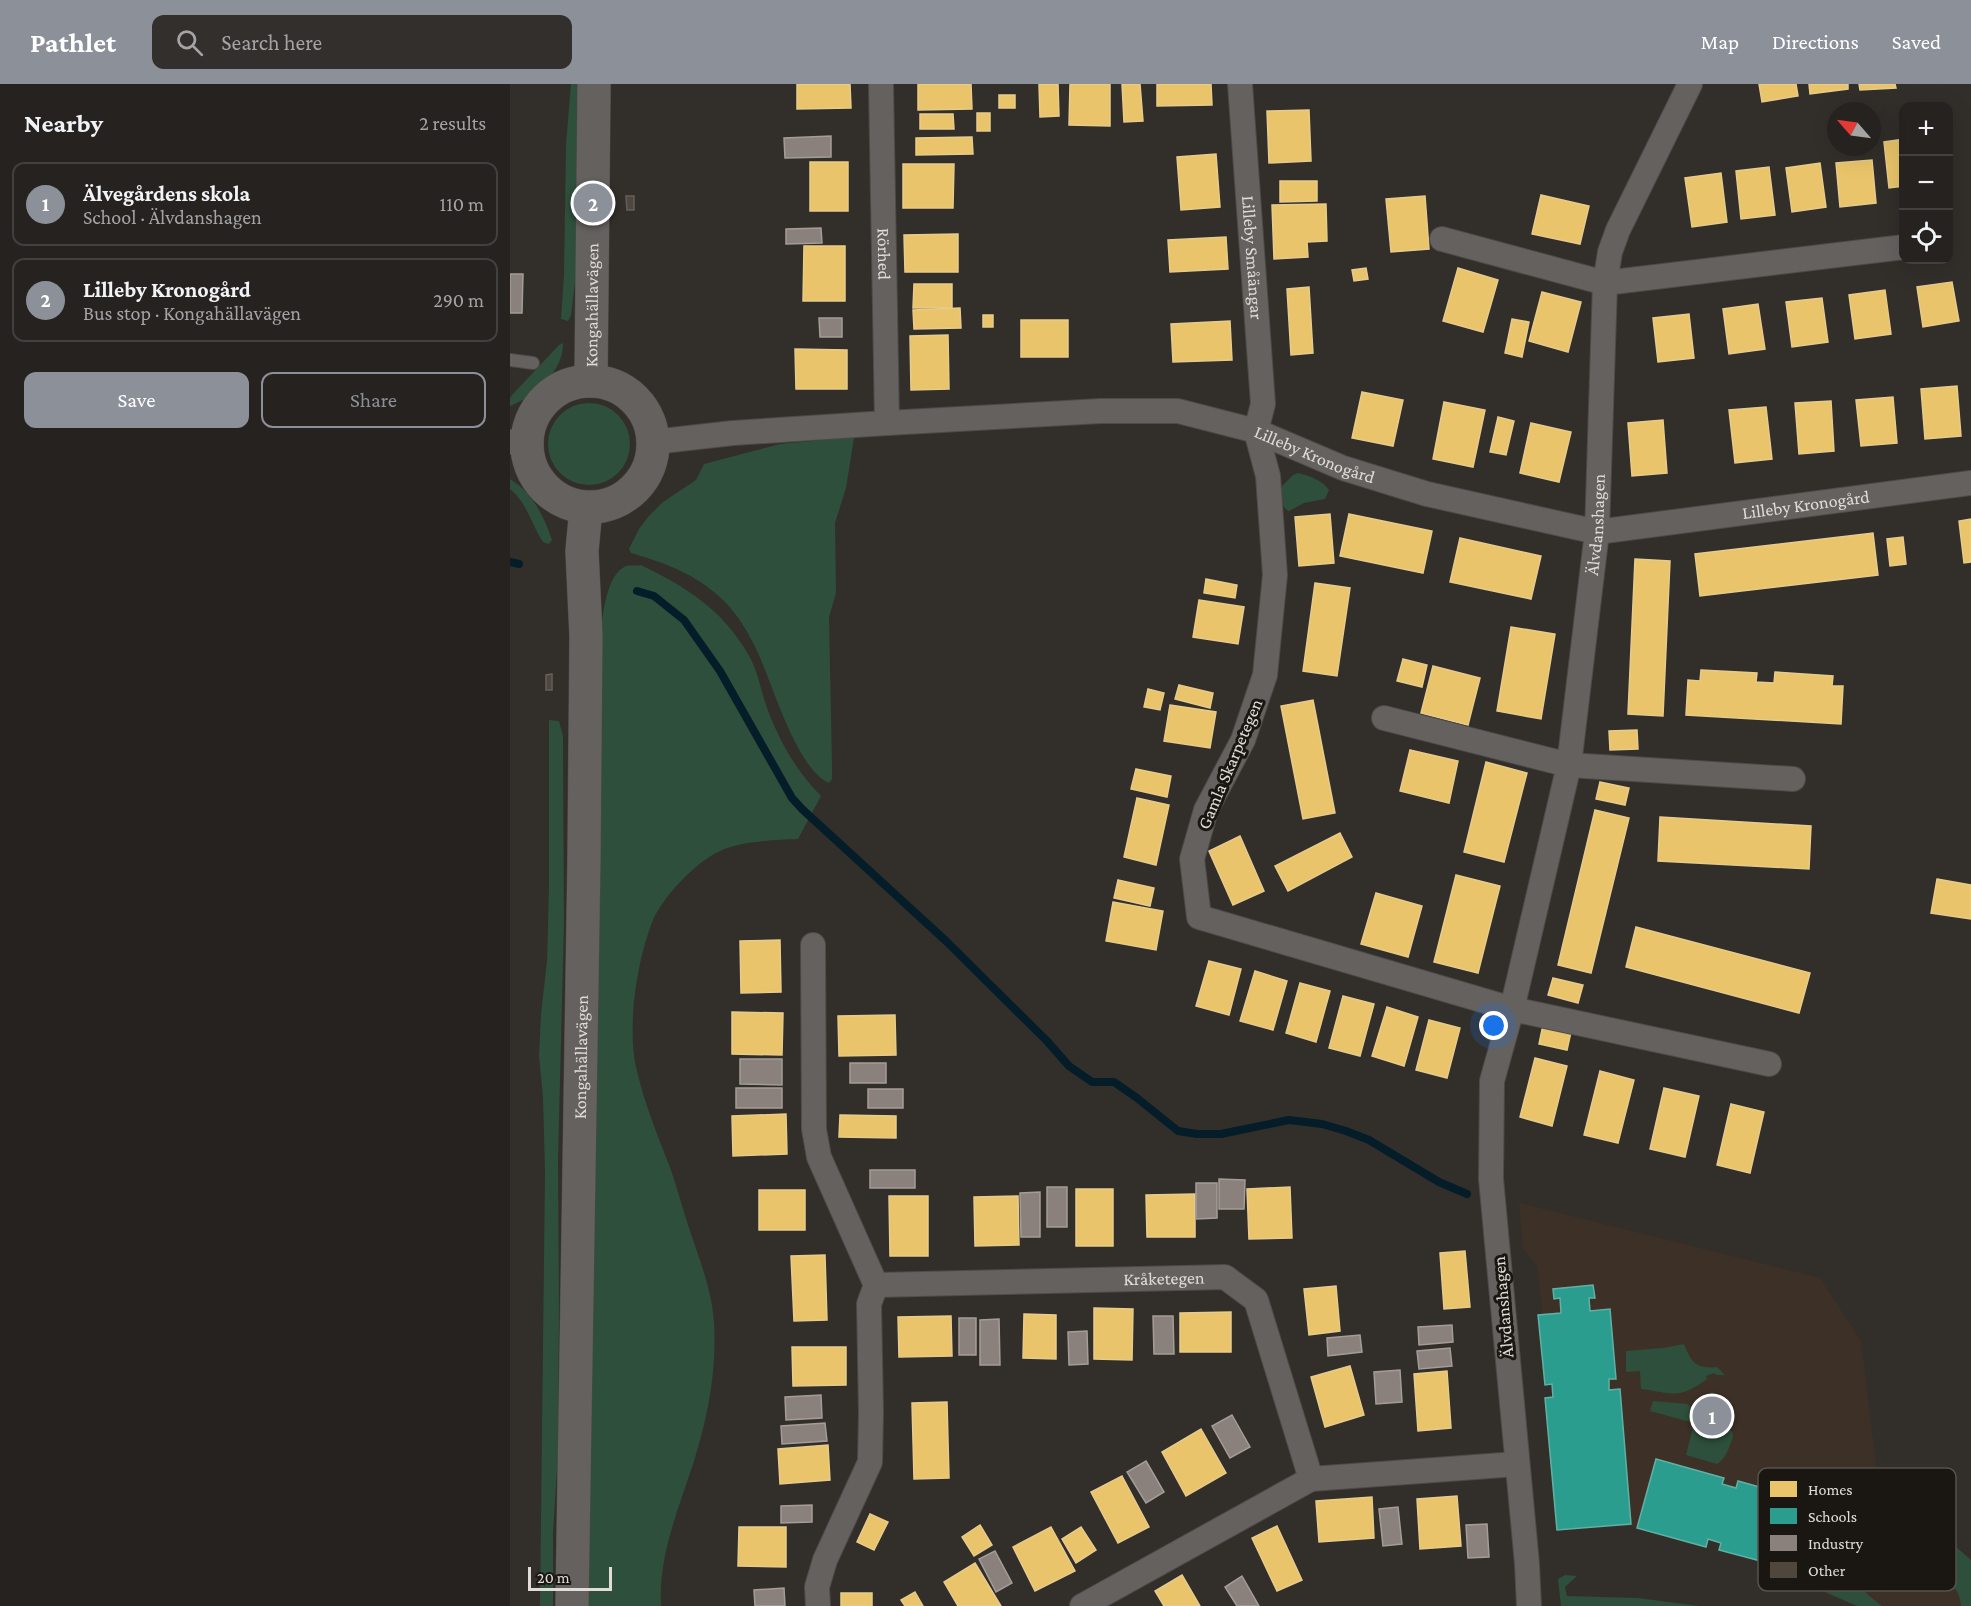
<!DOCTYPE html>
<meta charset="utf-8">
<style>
:root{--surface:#262220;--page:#322f2d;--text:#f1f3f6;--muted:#a4a4a5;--line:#423f3e;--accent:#8c9099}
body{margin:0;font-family:"Crimson Pro",serif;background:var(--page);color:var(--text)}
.controls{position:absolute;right:18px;top:18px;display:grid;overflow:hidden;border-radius:12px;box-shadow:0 6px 24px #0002}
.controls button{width:54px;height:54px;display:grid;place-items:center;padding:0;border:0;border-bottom:2px solid var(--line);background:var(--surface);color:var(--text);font:30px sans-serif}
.compass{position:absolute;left:1317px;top:18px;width:54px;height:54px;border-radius:50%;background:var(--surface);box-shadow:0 6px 24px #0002;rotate:298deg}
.scale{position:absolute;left:18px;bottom:15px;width:84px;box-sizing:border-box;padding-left:6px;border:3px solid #e1dcd7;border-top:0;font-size:16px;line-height:21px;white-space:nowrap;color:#e1dcd7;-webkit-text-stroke:4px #1a1713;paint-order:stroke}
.you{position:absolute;left:984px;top:942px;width:21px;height:21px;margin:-15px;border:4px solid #fff;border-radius:50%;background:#1a73e8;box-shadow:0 0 0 9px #1a73e833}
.badge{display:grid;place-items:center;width:39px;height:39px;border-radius:50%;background:var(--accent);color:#fff;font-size:20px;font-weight:700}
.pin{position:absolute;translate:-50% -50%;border:3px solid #fff;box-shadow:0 2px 6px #0006}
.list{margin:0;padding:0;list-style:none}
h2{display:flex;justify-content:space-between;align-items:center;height:78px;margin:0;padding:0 24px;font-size:26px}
h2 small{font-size:20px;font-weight:400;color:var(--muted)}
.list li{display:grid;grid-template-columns:39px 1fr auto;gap:18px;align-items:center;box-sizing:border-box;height:84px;margin:0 12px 12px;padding:0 12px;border:2px solid var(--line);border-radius:12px}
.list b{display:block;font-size:22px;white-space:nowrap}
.list p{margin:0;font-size:20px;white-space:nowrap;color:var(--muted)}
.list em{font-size:20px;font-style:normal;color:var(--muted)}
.actions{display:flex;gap:12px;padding:18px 24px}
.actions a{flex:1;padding:14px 0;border:2px solid var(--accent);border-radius:12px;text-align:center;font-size:21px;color:var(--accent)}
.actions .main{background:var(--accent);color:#fff}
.icon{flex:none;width:33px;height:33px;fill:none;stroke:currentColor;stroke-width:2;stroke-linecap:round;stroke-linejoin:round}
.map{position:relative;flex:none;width:1461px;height:1522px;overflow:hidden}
header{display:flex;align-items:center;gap:36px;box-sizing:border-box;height:84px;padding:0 30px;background:var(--accent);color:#fff}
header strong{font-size:28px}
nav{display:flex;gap:33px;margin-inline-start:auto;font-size:21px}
.search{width:420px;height:54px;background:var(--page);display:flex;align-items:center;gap:15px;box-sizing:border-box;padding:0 21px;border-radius:12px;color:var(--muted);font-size:22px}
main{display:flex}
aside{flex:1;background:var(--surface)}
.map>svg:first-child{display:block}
.built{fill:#3d3127}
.green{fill:#2e4f3b}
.homes{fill:#e9c46a;stroke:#e7cb8b;stroke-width:1.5}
.schools{fill:#2a9d8f;stroke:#61b0a5;stroke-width:1.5}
.industry{fill:#8a817c;stroke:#a49c97;stroke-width:1.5}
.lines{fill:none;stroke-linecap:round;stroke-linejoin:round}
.stream{stroke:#051d29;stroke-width:8}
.building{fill:#4f463d;stroke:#625f5c;stroke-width:1.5}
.lane-casing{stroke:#4e4a47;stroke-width:14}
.street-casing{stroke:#4e4a47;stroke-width:26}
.secondary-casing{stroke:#4e4a47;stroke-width:34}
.lane{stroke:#65615f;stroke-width:12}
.street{stroke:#65615f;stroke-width:24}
.secondary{stroke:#65615f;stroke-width:33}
.labels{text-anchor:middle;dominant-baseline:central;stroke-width:6;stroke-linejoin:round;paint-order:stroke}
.street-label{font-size:18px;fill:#e1dcd7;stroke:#1a1713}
.key{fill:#1a1713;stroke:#56524e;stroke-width:1.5}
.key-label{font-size:16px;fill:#e1dcd7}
</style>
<header>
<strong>Pathlet</strong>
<div class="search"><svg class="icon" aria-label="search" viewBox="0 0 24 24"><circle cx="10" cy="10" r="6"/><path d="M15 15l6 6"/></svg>Search here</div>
<nav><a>Map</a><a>Directions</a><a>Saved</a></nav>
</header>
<main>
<aside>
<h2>Nearby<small>2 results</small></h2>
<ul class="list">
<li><span class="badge">1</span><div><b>Älvegårdens skola</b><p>School · Älvdanshagen</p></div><em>110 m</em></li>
<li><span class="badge">2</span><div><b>Lilleby Kronogård</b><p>Bus stop · Kongahällavägen</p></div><em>290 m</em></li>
</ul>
<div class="actions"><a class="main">Save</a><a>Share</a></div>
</aside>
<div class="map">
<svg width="1461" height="1522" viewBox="0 0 1461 1522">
<rect width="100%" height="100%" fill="#322e2a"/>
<!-- built -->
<polygon class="built" points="1009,1119 1310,1194 1351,1257 1369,1406 1461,1489 1461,1522 1347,1522 1306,1506 1295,1497 1290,1485 1161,1445 1056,1439 1027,1182 1013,1164"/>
<!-- green -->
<g class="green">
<polygon points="61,0 71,0 68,174 61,231 58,237 51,235 54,191 56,60"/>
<path d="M53 259C54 287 24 313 0 322V314L3 310 49 261Z"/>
<circle cx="79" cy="360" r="41"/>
<path d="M335 354H344L336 404 325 439 326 509 319 533 322 682V695L319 699C287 686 262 599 248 569 239 549 228 531 213 516 186 490 155 479 121 469L119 465 129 445 138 433 153 418 186 396 194 380 270 360Z"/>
<path d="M788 389C800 392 812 396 819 406L815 415 794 419 779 427C770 424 771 410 772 402L783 391Z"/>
<path d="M0 395C22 408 34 432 42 456L39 460 33 458C21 440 18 420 0 405Z"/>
<path d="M131 481C176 503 212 525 238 570 247 585 250 602 255 618 267 653 285 686 311 712L288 755C265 756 228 757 208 768 185 779 153 813 143 836 127 876 117 941 126 983 134 1019 148 1052 161 1086 168 1106 173 1127 180 1147 190 1177 202 1206 204 1239 207 1286 198 1332 184 1377 169 1424 148 1472 151 1522H78L90 550C93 532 96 490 116 482 120 481 127 482 131 481Z"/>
<polygon points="39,636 49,637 53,652 54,839 48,1076 49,1221 48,1371 43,1449 43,1522 30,1522 35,1088 33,1013 29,972 31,930 37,877 39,804"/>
<path d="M1174 1260C1181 1278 1186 1285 1207 1283L1215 1291H1207L1204 1289 1196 1292 1197 1295C1169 1315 1165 1310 1132 1305H1131L1130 1287 1116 1288V1267L1153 1264Z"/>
<path d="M1143 1317 1177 1320C1185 1325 1188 1336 1196 1341 1207 1348 1232 1338 1220 1361 1217 1369 1214 1376 1207 1380L1176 1371 1184 1339 1140 1327Z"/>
<path d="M1378 1422H1397L1402 1424 1461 1476V1522H1451C1449 1499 1438 1499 1419 1497L1397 1448Z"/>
<polygon points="1293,1485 1350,1501 1358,1511 1372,1522 1347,1522 1302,1502 1293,1494"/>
<polygon points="1055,1491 1067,1492 1055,1503 1057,1512 1128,1514 1189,1522 1051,1522 1048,1495"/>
</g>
<!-- homes -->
<g class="homes">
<polygon points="287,0 340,0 341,24 287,25"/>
<polygon points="408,0 461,0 462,25 408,26"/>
<polygon points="529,0 548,0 549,32 530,33"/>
<polygon points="560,0 600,0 600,42 559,41"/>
<polygon points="612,0 630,0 633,37 614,38"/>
<polygon points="647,0 701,0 702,21 647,22"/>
<polygon points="1249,0 1286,0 1288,12 1252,18"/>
<polygon points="1299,0 1338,0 1338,5 1300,10"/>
<polygon points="1349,0 1385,0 1386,4 1350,6"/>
<rect x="489" y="11" width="16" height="13"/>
<polygon points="799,26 801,77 759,79 757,27"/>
<rect x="467" y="29" width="13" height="18"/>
<polygon points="410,30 443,30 444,45 410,45"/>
<polygon points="462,53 463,70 406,71 406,54"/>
<polygon points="1394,55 1394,102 1379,104 1374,58"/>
<polygon points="706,70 710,123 671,126 667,73"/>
<polygon points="1362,76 1366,119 1330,123 1326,79"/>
<rect x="300" y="78" width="38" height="49"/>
<polygon points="1310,79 1316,123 1282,128 1276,84"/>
<polygon points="393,80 444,80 443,124 393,124"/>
<polygon points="1259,83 1265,131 1231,135 1226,87"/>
<polygon points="1211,89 1217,138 1182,143 1175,94"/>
<polygon points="770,97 807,97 807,117 770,118"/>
<polygon points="1031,111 1079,122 1070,160 1022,150"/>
<polygon points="915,112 919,165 881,168 876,115"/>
<polygon points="816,120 817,157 797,158 798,173 764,175 762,121"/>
<polygon points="448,150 448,188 395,188 394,151"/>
<polygon points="716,153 718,185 660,188 658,156"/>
<polygon points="294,162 335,162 335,217 293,217"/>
<polygon points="856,184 858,195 844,197 842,186"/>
<polygon points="948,184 988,196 973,248 933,237"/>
<polygon points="1442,198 1449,237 1413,243 1407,203"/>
<polygon points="404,200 442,200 442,224 403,224"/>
<polygon points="799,203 803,269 781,271 777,205"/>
<polygon points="1375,206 1381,250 1345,255 1339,211"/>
<polygon points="1032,208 1071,218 1058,268 1019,257"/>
<polygon points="1312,214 1318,258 1282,263 1276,218"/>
<polygon points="1248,220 1255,265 1219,270 1213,225"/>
<polygon points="450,224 451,244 404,245 403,226"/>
<polygon points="1179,230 1184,274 1148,278 1143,234"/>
<rect x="473" y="231" width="10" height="12"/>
<polygon points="1002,235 1019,238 1012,273 995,269"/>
<rect x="511" y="236" width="47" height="37"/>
<polygon points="720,237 722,276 663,278 661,240"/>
<polygon points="438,251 439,305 401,306 400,252"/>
<polygon points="285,265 337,266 337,305 286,305"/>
<polygon points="1447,302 1451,352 1415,355 1411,305"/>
<polygon points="852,308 893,316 883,362 842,354"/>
<polygon points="1383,313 1387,359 1351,362 1346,316"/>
<polygon points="1321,317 1324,367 1289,370 1285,319"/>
<polygon points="934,318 975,326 963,383 923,375"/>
<polygon points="1256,323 1262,375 1225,379 1219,326"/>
<polygon points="988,333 1004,337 996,371 980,368"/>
<polygon points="1153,336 1157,389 1122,392 1118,339"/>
<polygon points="1021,339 1061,348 1049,398 1010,389"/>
<polygon points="820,430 824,479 789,482 785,433"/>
<polygon points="839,430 922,447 913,489 830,472"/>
<polygon points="1461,435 1461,478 1454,479 1449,437"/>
<polygon points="1363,449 1368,491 1190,512 1185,470"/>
<polygon points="1393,453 1396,480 1380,482 1377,455"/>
<polygon points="950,454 1031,472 1021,515 940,498"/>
<polygon points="1125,475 1160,477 1153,632 1118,630"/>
<polygon points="696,495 727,501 725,514 694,509"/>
<polygon points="805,499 840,504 827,592 793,587"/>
<polygon points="689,516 734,523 728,560 683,553"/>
<polygon points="1001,543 1045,550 1031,635 987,627"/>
<polygon points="893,575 917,581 912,603 887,597"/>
<polygon points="923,582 970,594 958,641 911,629"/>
<polygon points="1191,586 1247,589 1246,598 1264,599 1265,588 1323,592 1322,602 1333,602 1331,640 1176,631 1178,596 1190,597"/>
<polygon points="669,601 703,609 700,624 665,615"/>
<polygon points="638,605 654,609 650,626 634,623"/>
<polygon points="803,616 825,729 793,735 771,622"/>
<polygon points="660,621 706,628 700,664 654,657"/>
<polygon points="1127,646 1128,665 1100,666 1099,647"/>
<polygon points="900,666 948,677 939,719 890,707"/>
<polygon points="976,678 1017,689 994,778 954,768"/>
<polygon points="626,685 661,692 657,713 621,705"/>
<polygon points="1090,698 1119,704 1115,721 1086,715"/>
<polygon points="627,714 659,721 646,781 614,773"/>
<polygon points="1085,726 1119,734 1081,889 1048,881"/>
<polygon points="1150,733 1301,742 1299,785 1148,777"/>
<polygon points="830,749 842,773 778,807 765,782"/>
<polygon points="730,752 754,807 723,821 699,767"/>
<polygon points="946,791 990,802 968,889 924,878"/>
<polygon points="1427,795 1461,801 1461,835 1421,829"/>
<polygon points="608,796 644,804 640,822 604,814"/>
<polygon points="866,809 912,822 898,873 851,860"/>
<polygon points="603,818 653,827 646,866 596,857"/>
<polygon points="1126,843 1300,889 1289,929 1116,883"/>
<polygon points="270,856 271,908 231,909 230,857"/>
<polygon points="699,877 731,885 719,931 686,922"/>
<polygon points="745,887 777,897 763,946 730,937"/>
<polygon points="1043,894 1073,901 1068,919 1038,911"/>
<polygon points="790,899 820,907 806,958 776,949"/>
<polygon points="833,912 864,920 850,972 819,964"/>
<polygon points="877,923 908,933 894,982 862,972"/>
<polygon points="222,928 273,929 272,971 222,970"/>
<polygon points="385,931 386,971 329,972 328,932"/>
<polygon points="919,936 950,944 937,994 906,986"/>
<polygon points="1033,941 1061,948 1057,966 1029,960"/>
<polygon points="1025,974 1057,982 1042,1042 1010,1033"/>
<polygon points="1090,987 1124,996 1108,1059 1074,1051"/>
<polygon points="1154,1004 1189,1012 1175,1073 1140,1065"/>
<polygon points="1221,1020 1254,1028 1240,1089 1207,1081"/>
<polygon points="276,1030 277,1070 223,1072 222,1032"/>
<polygon points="330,1031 386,1032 386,1054 329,1053"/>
<polygon points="780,1103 782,1154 739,1155 737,1105"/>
<rect x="566" y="1105" width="37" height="57"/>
<rect x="249" y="1106" width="46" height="40"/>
<polygon points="685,1110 685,1153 637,1153 636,1111"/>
<polygon points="379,1112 418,1112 418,1172 380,1172"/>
<polygon points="508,1112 509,1161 465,1162 464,1113"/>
<polygon points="955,1167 960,1223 934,1225 930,1169"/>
<polygon points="315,1171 317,1236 284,1237 281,1172"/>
<polygon points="826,1202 830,1247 799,1251 794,1205"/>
<polygon points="584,1224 623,1225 622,1276 584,1275"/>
<polygon points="721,1228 721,1268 670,1268 670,1229"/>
<polygon points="514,1230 546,1231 546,1275 513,1274"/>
<polygon points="441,1232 442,1272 389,1273 388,1233"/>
<polygon points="282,1263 336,1263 336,1301 283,1302"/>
<polygon points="840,1282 854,1331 815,1343 801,1293"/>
<polygon points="937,1287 941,1344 908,1347 904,1290"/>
<polygon points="437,1318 439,1394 404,1395 402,1319"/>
<polygon points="691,1345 716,1389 676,1412 652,1368"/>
<polygon points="318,1361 320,1396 270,1400 268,1365"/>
<polygon points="612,1392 639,1443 608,1459 581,1408"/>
<polygon points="947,1412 951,1462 910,1465 907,1415"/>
<polygon points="862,1413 864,1454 809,1458 806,1417"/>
<polygon points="360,1430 378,1438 364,1466 347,1458"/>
<polygon points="470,1441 482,1461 464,1472 452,1453"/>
<polygon points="767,1442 792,1496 767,1507 742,1454"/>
<polygon points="229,1443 276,1443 276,1483 228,1482"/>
<polygon points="541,1443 565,1487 525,1507 503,1463"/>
<polygon points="571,1443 586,1466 566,1479 552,1455"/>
<polygon points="465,1479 491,1522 448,1522 434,1498"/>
<polygon points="672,1491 690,1522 654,1522 645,1507"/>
<polygon points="405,1508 413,1522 395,1522 391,1516"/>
<rect x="331" y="1509" width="31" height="13"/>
</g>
<!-- schools -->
<g class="schools">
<polygon points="1083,1201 1085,1214 1079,1214 1080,1227 1100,1225 1106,1295 1099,1295 1099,1306 1110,1305 1121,1440 1047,1446 1035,1314 1043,1313 1042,1300 1035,1301 1028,1231 1051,1229 1050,1214 1044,1215 1043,1205"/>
<polygon points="1146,1375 1214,1394 1212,1400 1226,1404 1228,1397 1296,1416 1291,1435 1305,1439 1306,1435 1322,1439 1312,1478 1296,1473 1298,1468 1283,1463 1277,1484 1209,1466 1211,1459 1198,1455 1196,1463 1127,1444"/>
</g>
<!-- industry -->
<g class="industry">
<polygon points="321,52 321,73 275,74 274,54"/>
<polygon points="311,144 312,159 276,160 276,145"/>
<polygon points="0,190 13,190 12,229 0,229"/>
<polygon points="309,234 332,234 332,253 310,253"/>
<polygon points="230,975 272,975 272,1001 230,1000"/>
<rect x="340" y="979" width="36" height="20"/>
<rect x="226" y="1004" width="46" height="20"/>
<rect x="358" y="1005" width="35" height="19"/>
<rect x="360" y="1086" width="45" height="18"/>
<polygon points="709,1095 735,1096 734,1125 709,1125"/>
<polygon points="686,1099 707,1099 707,1134 686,1135"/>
<rect x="537" y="1103" width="20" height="40"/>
<polygon points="530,1108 530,1153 511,1153 510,1109"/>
<polygon points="643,1232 663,1232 664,1270 644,1270"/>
<rect x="449" y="1234" width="17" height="37"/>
<polygon points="489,1235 490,1281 470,1281 470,1236"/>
<polygon points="942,1241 943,1258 909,1261 908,1243"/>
<polygon points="577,1247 578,1280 559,1281 558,1248"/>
<polygon points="850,1251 852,1268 818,1272 817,1254"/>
<polygon points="940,1264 942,1282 909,1285 907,1267"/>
<polygon points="890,1286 892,1318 866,1320 864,1288"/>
<polygon points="311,1311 312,1334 276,1336 275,1313"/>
<polygon points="722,1331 740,1363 720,1374 702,1342"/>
<polygon points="315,1339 317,1357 272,1360 271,1342"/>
<polygon points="636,1377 654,1408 636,1419 617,1388"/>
<polygon points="302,1421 302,1438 271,1439 271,1422"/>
<polygon points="888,1423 892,1460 873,1462 869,1425"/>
<polygon points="977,1440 979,1473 958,1474 956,1441"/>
<polygon points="485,1467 502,1499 486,1508 469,1475"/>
<polygon points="732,1492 749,1522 727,1522 715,1503"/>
<polygon points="274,1504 275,1522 245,1522 244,1506"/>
</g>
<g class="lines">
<!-- stream -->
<g class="stream">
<polyline points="0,478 9,480"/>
<polyline points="127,507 144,512 174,536 210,587 282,714 292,725 436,857 537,957 559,982 582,998 604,998 627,1014 668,1047 687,1050 711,1050 779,1036 812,1040 836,1047 859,1056 929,1098 957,1110"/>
</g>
</g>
<!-- building -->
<g class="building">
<polygon points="116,112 124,112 124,126 117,126"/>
<polygon points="42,590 42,606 36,606 36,591"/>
</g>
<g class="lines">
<defs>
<polyline id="lane" points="0,276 23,279"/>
<g id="street">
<path id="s1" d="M371 0 377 339"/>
<path id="s2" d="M730 0 753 320 746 347 758 392 765 491 755 591 733 656 696 726 682 775 689 833 1002 925 1259 980"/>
<polyline points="932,155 1095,199 1394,163"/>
<polyline points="0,358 17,359"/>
<path id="s3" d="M143 358 223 349 377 339 591 327H668L746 347 833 384 917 410 1087 448 1461 399"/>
<polyline points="874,634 1059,681 1283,695"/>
<polyline points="303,861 304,1045 309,1073 366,1201 359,1220 361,1329 360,1378 315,1476 307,1503 308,1522"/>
<path id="s4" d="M366 1201 715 1193 746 1216 801 1395 1007 1380"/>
<polyline points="572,1522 801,1395"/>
<path id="s5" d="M1019 1522 1017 1480 981 1095 982 997 1002 925 1059 681 1087 448 1095 199 1100 168 1108 146 1180 0"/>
</g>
<g id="secondary">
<circle cx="80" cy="360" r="63"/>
<path id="s6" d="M81 297 84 0"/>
<path id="s7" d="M62 1522 74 775 76 552 72 467 76 424"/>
</g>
</defs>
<!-- lane casing -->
<use href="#lane" class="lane-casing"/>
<!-- street casing -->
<use href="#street" class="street-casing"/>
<!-- secondary casing -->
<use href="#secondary" class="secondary-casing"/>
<!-- lane -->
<use href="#lane" class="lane"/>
<!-- street -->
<use href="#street" class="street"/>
<!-- secondary -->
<use href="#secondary" class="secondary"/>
</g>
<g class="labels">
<!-- street labels -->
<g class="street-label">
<text stroke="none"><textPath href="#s1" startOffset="170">Rörhed</textPath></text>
<text stroke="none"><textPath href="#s2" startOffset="174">Lilleby Småängar</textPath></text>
<text stroke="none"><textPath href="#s6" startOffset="76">Kongahällavägen</textPath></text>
<text stroke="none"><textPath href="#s3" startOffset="670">Lilleby Kronogård</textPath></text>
<text stroke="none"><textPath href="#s3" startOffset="1174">Lilleby Kronogård</textPath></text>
<text stroke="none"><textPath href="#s5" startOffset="1094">Älvdanshagen</textPath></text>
<text transform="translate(720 680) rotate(-67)">Gamla Skarpetegen</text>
<text stroke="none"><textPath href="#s7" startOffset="549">Kongahällavägen</textPath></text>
<text stroke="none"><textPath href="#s4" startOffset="288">Kråketegen</textPath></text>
<text transform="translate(993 1223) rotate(-95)">Älvdanshagen</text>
</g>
</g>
<!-- legend -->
<rect x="1248" y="1384" width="198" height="123" rx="9" class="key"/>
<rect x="1260" y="1397" width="27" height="16" fill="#e9c46a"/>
<rect x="1260" y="1424" width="27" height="16" fill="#2a9d8f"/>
<rect x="1260" y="1451" width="27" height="16" fill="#8a817c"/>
<rect x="1260" y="1478" width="27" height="16" fill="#4f463d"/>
<g class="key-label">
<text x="1298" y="1411">Homes</text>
<text x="1298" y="1438">Schools</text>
<text x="1298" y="1465">Industry</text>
<text x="1298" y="1492">Other</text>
</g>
</svg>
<div class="controls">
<button>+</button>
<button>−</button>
<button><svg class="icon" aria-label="locate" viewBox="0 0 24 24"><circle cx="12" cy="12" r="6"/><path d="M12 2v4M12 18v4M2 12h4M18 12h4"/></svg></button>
</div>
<svg class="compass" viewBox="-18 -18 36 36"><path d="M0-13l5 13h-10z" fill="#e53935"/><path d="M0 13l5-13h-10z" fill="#a4a4a5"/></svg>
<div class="scale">20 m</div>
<div class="you"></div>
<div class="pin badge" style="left:1202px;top:1332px">1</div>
<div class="pin badge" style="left:83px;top:119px">2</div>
</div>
</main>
